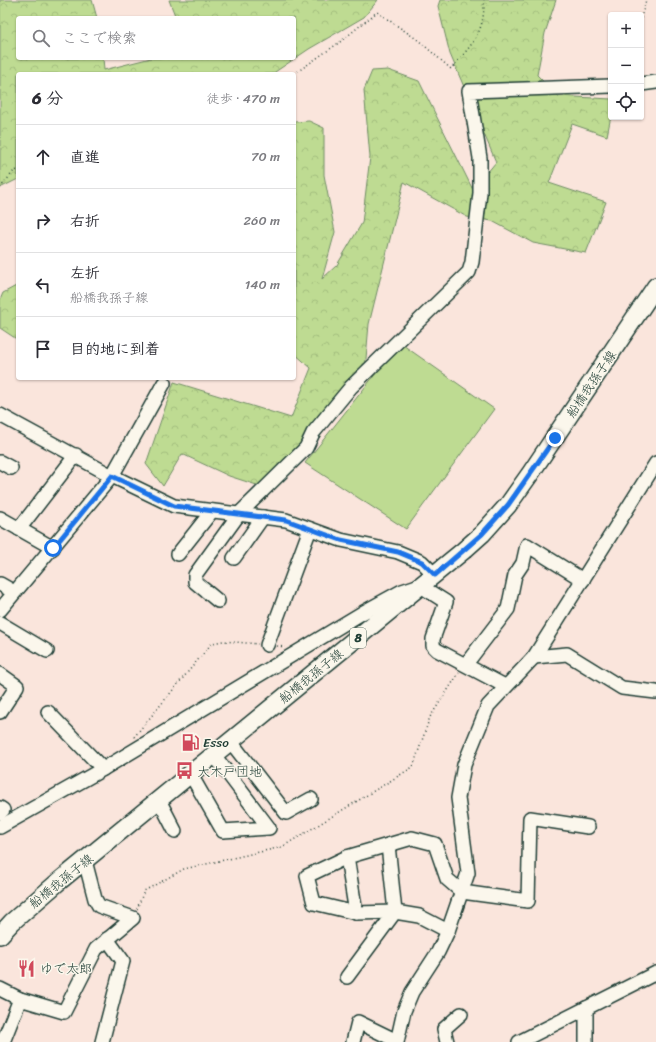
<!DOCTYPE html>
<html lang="ja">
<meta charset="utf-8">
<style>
:root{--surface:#fff;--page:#f2f2f3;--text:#2b2b33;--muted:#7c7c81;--line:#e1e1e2}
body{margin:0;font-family:Sriracha,"Klee One",sans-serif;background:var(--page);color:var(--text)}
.controls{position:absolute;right:12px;top:12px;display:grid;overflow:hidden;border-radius:4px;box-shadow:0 1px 3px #0004}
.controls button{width:36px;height:36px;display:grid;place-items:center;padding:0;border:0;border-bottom:1px solid var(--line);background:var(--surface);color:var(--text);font:20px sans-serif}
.stop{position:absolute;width:12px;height:12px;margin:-9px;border:3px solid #1a73e8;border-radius:50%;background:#fff}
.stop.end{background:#1a73e8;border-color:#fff;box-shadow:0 1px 4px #0008}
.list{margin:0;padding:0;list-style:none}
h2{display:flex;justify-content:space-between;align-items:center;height:52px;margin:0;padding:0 16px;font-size:17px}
h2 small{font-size:13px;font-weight:400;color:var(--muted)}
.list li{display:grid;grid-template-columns:26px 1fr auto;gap:12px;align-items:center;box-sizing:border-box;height:64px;padding:0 16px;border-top:1px solid var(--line)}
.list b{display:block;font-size:15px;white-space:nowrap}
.list p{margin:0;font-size:13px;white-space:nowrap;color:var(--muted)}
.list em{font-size:13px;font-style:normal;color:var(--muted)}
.icon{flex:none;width:22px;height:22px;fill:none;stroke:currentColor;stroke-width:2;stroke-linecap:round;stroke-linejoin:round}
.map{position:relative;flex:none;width:656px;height:1042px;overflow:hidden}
.search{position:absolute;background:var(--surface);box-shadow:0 1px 3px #0004;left:16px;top:16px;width:280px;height:44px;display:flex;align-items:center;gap:10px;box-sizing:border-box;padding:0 14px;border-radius:4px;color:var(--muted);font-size:15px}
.panel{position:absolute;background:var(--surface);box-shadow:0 1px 3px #0004;left:16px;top:72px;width:280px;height:308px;border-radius:4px}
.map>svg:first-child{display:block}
.forest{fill:url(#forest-crowns);stroke:#6e8c63}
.garden{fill:#bedb92;stroke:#6e8c63}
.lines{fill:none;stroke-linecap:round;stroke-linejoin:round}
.minor-casing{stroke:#1f3d34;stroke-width:16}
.major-casing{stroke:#1f3d34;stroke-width:20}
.path{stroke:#1f3d34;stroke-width:1.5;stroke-dasharray:1 3;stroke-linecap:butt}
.minor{stroke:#fbf7ec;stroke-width:13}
.major{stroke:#fbf7ec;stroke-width:17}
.route{stroke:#1a73e8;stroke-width:5}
.labels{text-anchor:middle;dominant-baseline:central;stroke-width:3;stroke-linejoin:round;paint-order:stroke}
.shield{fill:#fbf7ec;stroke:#61756b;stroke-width:1}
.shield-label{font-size:12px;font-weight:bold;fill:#1f3d34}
.street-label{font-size:13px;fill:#1f3d34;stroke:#fbf7ec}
.poi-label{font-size:13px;fill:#1f3d34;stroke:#fbf7ec;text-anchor:start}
</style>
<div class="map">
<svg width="656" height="1042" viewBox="0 0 656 1042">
<defs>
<pattern id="forest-crowns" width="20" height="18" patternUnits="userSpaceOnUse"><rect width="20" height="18" fill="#bedb92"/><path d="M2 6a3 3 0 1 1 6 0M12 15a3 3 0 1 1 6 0" fill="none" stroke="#a3bd7e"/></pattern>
</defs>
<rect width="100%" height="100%" fill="#fae5dc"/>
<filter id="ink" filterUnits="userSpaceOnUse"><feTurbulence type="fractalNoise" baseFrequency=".025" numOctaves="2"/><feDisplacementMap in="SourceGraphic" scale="8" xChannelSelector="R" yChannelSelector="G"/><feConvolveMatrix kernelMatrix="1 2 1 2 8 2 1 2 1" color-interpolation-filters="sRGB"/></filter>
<g filter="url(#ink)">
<!-- forest -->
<g class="forest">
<polygon points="0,0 92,0 97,18 18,18 18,58 103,58 104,70 151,58 294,58 294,18 176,18 169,0 378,0 364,17 309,49 272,74 18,74 18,179 0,188"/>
<polygon points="440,0 556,0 545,33 537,75 558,96 611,99 611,116 607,136 572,124 549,183 606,202 586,253 533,243 492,221 467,217 404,182 369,324 365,370 319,438 269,489 229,476 182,454 163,486 146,464 174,382 291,418 311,368 294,353 294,122 309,121 324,128 324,175 335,232 322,279 337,265 362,223 370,157 364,90 372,71 388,70 419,81 473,190 496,162 450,54 438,6"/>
<polygon points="18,285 18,340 0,328 0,300 3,293"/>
</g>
<!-- garden -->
<polygon class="garden" points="400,343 494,409 406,529 305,463"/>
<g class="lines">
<defs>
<g id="minor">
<polyline points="641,84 656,82"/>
<polyline points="0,415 112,476 174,506 286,520 341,540 398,552 422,562 435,575"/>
<polyline points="0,462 11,468"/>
<polyline points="0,518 53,548"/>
<polyline points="19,529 76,455"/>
<polyline points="178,554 212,511"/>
<polyline points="234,558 263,517"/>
<polyline points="0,584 14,592"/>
<polyline points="218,601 195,582 195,575 239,514 306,448 313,433 351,387 469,272 472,262 480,193 480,158 469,91 611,86"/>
<polyline points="0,610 112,476 164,383"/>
<polyline points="0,623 47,651"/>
<polyline points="267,645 310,529"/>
<polyline points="534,657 567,654 622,688 656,692"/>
<polyline points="466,664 508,609 515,575 523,563 527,545 583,580"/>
<polyline points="0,674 17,686 0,712"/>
<polyline points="48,712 103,769"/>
<polyline points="231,742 286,813 311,799"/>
<polyline points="191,775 223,831 269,828 214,755"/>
<polyline points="159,800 175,831"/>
<polyline points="0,808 3,810 0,813"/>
<polyline points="0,827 103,769 362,613 402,591 423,584 427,590 446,602 433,639 433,646 437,650 505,686"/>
<polyline points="347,857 356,913"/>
<polyline points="448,931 419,916 395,912 356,913 314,903 307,876 347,857 412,838 435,844 447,879 462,892 528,901 530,818 588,827"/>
<polyline points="347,977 395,912 388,845"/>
<polyline points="0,989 20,999 64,1012 96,949 133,918 99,906 95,899 85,861"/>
<polyline points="3,1042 20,999"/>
<polyline points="102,1042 123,961 107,939"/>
<polyline points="353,1042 358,1022 397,1041"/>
<polyline points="397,1042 404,1011 412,992 438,952 448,931 468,873 458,798 464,765 488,706 534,657 656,463"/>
<polyline points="447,1042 444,1029 461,1014"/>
<polyline points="519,1042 656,973"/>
<polyline points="586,1042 586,1008"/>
</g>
<polyline id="major" points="0,935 12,922 57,883 463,551 482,534 508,505 530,474 656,286"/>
</defs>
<!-- minor casing -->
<use href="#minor" class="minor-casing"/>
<!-- major casing -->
<use href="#major" class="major-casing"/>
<!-- path -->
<g class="path">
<polyline points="641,18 646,0"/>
<path d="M294 74 340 42 377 12 418 40 451 69C471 45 485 34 484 0"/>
<polyline points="0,188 14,171 18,170"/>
<polyline points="277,646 285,647"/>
<polyline points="134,737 212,643 223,641 258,644"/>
<polyline points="137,909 144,891 184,869 282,847 413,767 430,717 459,673"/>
</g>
<!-- minor -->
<use href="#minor" class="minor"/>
<!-- major -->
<use href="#major" class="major"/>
</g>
</g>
<g class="lines" filter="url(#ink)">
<!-- route -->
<polyline class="route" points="53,548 112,476 174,506 286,520 341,540 398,552 422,562 435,575 482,534 508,505 555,438"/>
</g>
<!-- icons -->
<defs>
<symbol id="fuel-bare" viewBox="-9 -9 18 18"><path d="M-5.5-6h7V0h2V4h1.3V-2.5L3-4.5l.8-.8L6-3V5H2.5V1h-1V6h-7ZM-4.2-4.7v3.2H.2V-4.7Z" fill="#d1495b" stroke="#fbf7ec" stroke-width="2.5" paint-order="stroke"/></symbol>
<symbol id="bus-bare" viewBox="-9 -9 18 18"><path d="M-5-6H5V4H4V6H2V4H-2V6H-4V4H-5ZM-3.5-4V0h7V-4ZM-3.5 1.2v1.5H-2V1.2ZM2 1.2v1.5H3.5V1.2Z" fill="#d1495b" stroke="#fbf7ec" stroke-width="2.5" paint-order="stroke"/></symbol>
<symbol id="restaurant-bare" viewBox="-9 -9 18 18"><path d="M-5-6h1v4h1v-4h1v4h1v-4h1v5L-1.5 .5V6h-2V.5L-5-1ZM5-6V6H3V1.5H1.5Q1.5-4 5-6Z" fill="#d1495b" stroke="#fbf7ec" stroke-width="2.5" paint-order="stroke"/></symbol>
</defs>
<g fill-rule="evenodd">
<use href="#fuel-bare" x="178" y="730" width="25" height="25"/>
<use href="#bus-bare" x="172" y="758" width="25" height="25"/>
<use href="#restaurant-bare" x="14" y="956" width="25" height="25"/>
</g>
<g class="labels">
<!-- shield labels -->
<rect class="shield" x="350" y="628" width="16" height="20" rx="3"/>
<g class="shield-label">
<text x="358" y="638">8</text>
</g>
<!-- street labels -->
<g class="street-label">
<text transform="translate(591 384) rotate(-56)">船橋我孫子線</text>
<text transform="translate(311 676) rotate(-39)">船橋我孫子線</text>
<text transform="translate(61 881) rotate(-39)">船橋我孫子線</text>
</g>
<!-- poi labels -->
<g class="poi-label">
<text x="203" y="742">Esso</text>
<text x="197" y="771">大木戸団地</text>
<text x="40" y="968">ゆで太郎</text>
</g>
</g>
</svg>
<div class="controls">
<button>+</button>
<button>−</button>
<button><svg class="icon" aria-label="locate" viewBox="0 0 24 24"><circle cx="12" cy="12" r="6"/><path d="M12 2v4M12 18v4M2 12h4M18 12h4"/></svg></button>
</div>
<div class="stop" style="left:53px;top:548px"></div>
<div class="stop end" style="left:555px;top:438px"></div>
<div class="search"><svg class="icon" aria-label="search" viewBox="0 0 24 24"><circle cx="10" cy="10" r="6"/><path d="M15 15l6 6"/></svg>ここで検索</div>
<section class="panel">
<h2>6 分<small>徒歩 · 470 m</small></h2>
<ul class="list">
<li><svg class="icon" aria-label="ahead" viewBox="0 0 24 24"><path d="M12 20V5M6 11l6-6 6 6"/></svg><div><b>直進</b></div><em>70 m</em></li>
<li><svg class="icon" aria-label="right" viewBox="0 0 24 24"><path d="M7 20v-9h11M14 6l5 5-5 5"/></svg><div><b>右折</b></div><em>260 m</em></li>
<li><svg class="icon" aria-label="left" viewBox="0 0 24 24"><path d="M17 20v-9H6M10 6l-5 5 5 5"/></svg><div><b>左折</b><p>船橋我孫子線</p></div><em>140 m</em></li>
<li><svg class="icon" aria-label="arrive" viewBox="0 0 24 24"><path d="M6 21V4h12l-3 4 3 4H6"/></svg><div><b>目的地に到着</b></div></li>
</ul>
</section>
</div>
